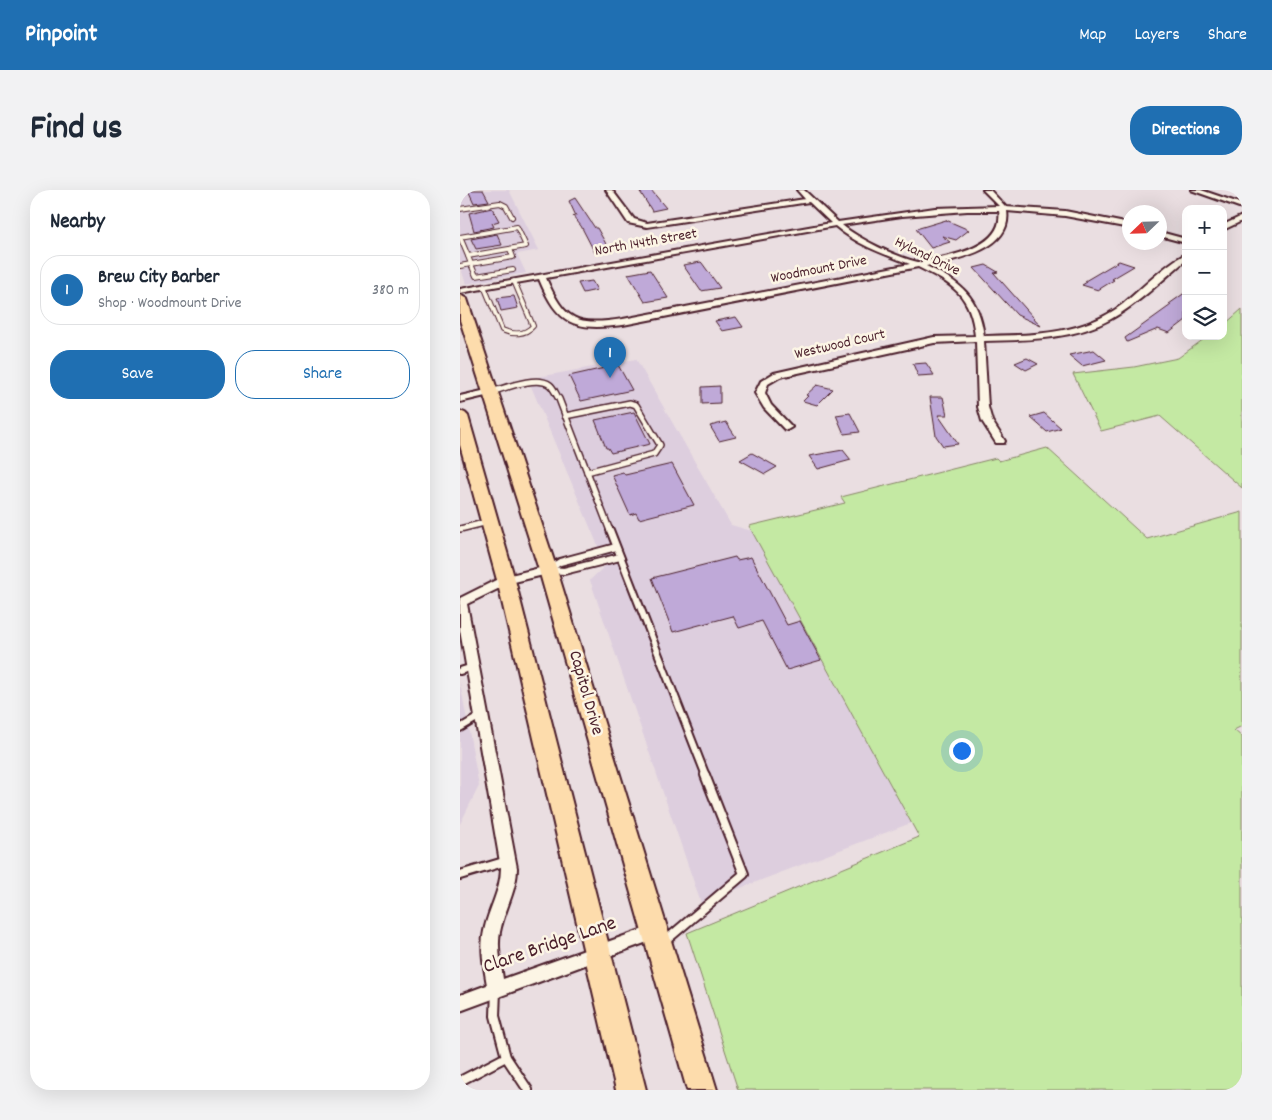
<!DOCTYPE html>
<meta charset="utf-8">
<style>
:root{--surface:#fff;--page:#f2f2f3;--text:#1f2937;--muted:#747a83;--line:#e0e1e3;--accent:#1f6fb2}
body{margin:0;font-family:Dekko,sans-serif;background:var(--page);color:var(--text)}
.controls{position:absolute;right:15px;top:15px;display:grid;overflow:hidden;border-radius:10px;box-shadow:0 5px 20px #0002}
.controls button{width:45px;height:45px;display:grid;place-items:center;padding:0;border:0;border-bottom:1px solid var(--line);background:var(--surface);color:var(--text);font:25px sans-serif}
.compass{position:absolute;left:662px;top:15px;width:45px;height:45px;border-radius:50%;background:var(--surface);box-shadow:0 5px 20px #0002;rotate:247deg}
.you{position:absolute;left:501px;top:560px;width:18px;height:18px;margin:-12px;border:4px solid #fff;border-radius:50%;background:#1a73e8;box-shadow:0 0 0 8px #1a73e833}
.badge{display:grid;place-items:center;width:32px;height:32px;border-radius:50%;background:var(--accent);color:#fff;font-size:16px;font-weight:700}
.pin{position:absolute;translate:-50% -41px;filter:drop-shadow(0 1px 2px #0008)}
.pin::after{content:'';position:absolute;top:26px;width:18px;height:15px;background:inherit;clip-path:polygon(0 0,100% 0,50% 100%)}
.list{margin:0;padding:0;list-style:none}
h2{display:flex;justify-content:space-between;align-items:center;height:65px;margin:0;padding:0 20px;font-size:21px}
h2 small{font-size:16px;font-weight:400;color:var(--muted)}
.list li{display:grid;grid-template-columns:32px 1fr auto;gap:15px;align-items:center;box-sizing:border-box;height:70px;margin:0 10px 10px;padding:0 10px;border:1px solid var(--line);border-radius:20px}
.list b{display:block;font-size:19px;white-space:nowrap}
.list p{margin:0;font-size:16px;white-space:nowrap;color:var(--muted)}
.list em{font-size:16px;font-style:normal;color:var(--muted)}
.actions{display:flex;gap:10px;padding:15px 20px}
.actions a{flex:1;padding:11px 0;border:1px solid var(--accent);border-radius:20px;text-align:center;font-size:18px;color:var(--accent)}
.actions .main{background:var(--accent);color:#fff}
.icon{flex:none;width:28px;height:28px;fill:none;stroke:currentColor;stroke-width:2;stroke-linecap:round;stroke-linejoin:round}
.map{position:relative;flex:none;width:782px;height:900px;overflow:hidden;border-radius:20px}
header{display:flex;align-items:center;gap:30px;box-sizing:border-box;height:70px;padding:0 25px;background:var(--accent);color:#fff}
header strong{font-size:24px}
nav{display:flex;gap:28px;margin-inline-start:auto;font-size:18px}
.intro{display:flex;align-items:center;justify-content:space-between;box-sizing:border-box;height:120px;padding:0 30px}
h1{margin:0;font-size:35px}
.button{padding:12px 22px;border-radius:20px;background:var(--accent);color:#fff;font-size:18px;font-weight:700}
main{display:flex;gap:30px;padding:0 30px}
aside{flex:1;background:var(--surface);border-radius:20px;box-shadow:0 5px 20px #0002}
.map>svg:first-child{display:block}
.built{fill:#ddcede}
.green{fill:#c4e9a3;stroke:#878467}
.building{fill:#bfa9d8;stroke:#4a1f2b}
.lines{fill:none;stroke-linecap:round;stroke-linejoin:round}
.service-far3-casing{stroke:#4a1f2b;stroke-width:6}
.service-far2-casing{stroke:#4a1f2b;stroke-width:8}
.service-far1-casing{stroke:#4a1f2b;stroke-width:10}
.service-casing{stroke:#4a1f2b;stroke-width:12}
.minor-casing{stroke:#4a1f2b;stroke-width:4}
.primary-casing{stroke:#4a1f2b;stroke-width:4}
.service-far3{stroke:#fcf5e5;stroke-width:4}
.service-far2{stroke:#fcf5e5;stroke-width:5}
.service-far1{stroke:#fcf5e5;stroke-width:6}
.service{stroke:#fcf5e5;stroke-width:8}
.minor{fill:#fcf5e5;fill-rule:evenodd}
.primary{fill:#fddcac;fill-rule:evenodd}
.labels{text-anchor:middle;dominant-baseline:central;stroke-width:5;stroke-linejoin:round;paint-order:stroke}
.far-street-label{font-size:15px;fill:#4a1f2b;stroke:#fcf5e5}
.street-label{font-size:18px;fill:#4a1f2b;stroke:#fcf5e5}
.near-street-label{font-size:21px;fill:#4a1f2b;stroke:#fcf5e5}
</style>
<header>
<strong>Pinpoint</strong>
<nav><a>Map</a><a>Layers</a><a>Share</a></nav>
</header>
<div class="intro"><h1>Find us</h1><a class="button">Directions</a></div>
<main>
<aside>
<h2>Nearby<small></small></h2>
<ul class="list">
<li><span class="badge">1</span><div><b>Brew City Barber</b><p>Shop · Woodmount Drive</p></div><em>380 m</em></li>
</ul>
<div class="actions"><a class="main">Save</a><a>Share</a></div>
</aside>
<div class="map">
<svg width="782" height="900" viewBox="0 0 782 900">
<rect width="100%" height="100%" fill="#eadee1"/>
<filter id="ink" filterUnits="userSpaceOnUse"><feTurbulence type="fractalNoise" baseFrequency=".02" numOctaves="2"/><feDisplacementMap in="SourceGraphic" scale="10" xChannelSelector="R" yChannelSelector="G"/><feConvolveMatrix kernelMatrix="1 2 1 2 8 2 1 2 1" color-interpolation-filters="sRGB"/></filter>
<g filter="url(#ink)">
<!-- built -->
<g class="built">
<polygon points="0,0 49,0 79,60 57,64 66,83 6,94 0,76"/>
<polygon points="176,169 271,335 292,341 451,633 241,713 130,390 146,375 68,189"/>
<polygon points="0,492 19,596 0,634"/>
</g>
<!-- green -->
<g class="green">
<polygon points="782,119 782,298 700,226 641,241 613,184 674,177 718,168 748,146 763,146 763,136"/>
<polygon points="587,258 687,349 782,322 782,536 774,540 782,547 782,900 278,900 227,743 459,647 289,336 385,313 381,307 536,268 539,271"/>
</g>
<!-- building -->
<g class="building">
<polygon points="8,0 23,0 29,11 14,13"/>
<polygon points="179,0 191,0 206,18 192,21"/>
<polygon points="115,8 135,38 137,38 150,61 135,63 121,36 113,26 116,26 109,11"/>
<polygon points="32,18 39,31 32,33 34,37 14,41 9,23"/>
<polygon points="486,30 509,40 496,50 482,46 490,52 471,58 456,39"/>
<polygon points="37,44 42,55 16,59 11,49"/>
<polygon points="659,71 674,76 652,89 654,90 638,100 622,95 627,92 625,91"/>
<polygon points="241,72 242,73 260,98 241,101 223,75"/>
<polygon points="526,75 538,82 534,83 581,136 557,125 514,78"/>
<polygon points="190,80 208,108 185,112 168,84"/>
<polygon points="132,91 137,100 123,103 118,93"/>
<polygon points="726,102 726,130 709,143 698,139 667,152 665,148 711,115 709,114"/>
<polygon points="54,106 58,118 41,121 37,108"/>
<polygon points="276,127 283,137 262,141 255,131"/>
<polygon points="153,151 158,160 146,163 141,153"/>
<polygon points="634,160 646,170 622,176 609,165"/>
<polygon points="567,168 578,174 566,180 555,173"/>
<polygon points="466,173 474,185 458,186 453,174"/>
<polygon points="158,175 172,200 121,211 109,186"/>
<polygon points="357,195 373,199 357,215 343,211 348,206 346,205"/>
<polygon points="260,196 260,213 242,214 242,197"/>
<polygon points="470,207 483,207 487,225 478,225 498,254 483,256 476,246"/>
<polygon points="174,222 190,254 151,263 148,258 146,258 135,230"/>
<polygon points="390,223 400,242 384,244 376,225"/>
<polygon points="584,223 601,238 587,242 570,227"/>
<polygon points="266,232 276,247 259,251 250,236"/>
<polygon points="383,260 391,270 358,279 349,266"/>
<polygon points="292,263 317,277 305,284 280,270"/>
<polygon points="212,274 234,315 179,329 176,323 170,325 152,285 163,282 165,285"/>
<polygon points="275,367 277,370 291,367 327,435 340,431 361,470 327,480 302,431 279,438 273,426 213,442 192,388"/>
</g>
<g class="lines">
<defs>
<g id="service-far3">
<polyline points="0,19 40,13 46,16 52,27"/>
<polyline points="0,47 57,37 66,56 8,66 11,74 0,76"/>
<polyline points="0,47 8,66"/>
<polyline points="50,59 53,67 11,74 16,86 53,80"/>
<path d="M24 96 42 140C53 145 65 145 73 136L54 91"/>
</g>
<g id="service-far2">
<path d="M31 202C45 198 77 185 90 195 94 198 96 205 99 209L150 341"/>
<polyline points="105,226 170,213 176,215 200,255 194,264 127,282"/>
<polyline points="0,339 28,332"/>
</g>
<g id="service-far1">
<polyline points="150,340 246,586"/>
<polyline points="89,379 100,372 156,357"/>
<polyline points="90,380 104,381 160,367"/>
<polyline points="0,481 13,477"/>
<polyline points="0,538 22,525"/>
</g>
<g id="service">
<polyline points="0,685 47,671"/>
<polyline points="204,752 284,684 245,585"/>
<polyline points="36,800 35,826 46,867 68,900"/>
<polyline points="0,891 46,867"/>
</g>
<g id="minor">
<path d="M146 0H152L174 29 187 33 345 9 337 0H344L378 32 475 18 539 16 523 0H530L546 17 605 21 670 34V38L605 26 547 21C553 60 494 70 466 76 501 92 519 107 524 146 572 145 623 145 663 114 679 101 709 71 726 64V70C702 90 678 114 651 129 613 150 567 150 524 151L528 217 532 231 545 251 544 253H536L522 231 518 217 516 151 474 153 320 187 308 194 305 203 311 215 332 237 327 240 324 239 304 218 295 203 301 191 314 183 474 147 515 146C511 105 493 94 458 77L163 135C114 141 98 135 79 89L0 103V99L371 33 349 12 187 37 168 33ZM507 21H539C544 52 504 63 480 68 474 69 464 73 458 72 436 67 399 49 382 35L442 26ZM375 36C397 55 424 64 450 74L163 129C116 136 105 131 86 88Z"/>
<polygon points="731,0 741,0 782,14 782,18"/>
<polygon points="782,26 782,31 763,40 763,35"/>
<polygon points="700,42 726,49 726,53 700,46"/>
<polygon points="31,199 36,202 34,204 0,212 0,206"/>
<path d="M88 376 92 377 94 380 92 383 50 393 7 414 57 678C57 700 44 721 40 742 37 758 41 773 43 789L195 735 201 737 203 742 201 747 0 821V805L27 795C24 777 20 759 24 741 28 720 41 700 41 678L0 440V408L42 387Z"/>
</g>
<g id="primary">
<polygon points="0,105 7,109 97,380 257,900 227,900 79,380 0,130"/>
<polygon points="0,221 5,223 8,226 55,390 186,900 156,900 37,390 0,255"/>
</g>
</defs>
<!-- service-far3 casing -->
<use href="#service-far3" class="service-far3-casing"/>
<!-- service-far2 casing -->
<use href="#service-far2" class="service-far2-casing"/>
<!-- service-far1 casing -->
<use href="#service-far1" class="service-far1-casing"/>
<!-- service casing -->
<use href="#service" class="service-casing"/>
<!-- minor casing -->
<use href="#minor" class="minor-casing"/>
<!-- primary casing -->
<use href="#primary" class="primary-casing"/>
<!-- service-far3 -->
<use href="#service-far3" class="service-far3"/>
<!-- service-far2 -->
<use href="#service-far2" class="service-far2"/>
<!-- service-far1 -->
<use href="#service-far1" class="service-far1"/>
<!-- service -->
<use href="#service" class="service"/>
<!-- minor -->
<use href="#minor" class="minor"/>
<!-- primary -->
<use href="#primary" class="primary"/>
</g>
</g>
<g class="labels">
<!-- far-street labels -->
<g class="far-street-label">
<text transform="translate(186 53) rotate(-10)">North 144th Street</text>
<text transform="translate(467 67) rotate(26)">Hyland Drive</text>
<text transform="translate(359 80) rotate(-11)">Woodmount Drive</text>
<text transform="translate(380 155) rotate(-13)">Westwood Court</text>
</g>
<!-- street labels -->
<g class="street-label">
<text transform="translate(125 503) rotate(74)">Capitol Drive</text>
</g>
<!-- near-street labels -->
<g class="near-street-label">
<text transform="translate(90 756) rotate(-19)">Clare Bridge Lane</text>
</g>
</g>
</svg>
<div class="controls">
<button>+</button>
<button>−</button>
<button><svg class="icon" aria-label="layers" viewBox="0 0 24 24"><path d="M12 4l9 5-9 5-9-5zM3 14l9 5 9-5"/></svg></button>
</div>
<svg class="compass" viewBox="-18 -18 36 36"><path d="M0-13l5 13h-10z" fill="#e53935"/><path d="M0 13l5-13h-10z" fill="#747a83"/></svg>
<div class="you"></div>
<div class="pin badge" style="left:150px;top:188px">1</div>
</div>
</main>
